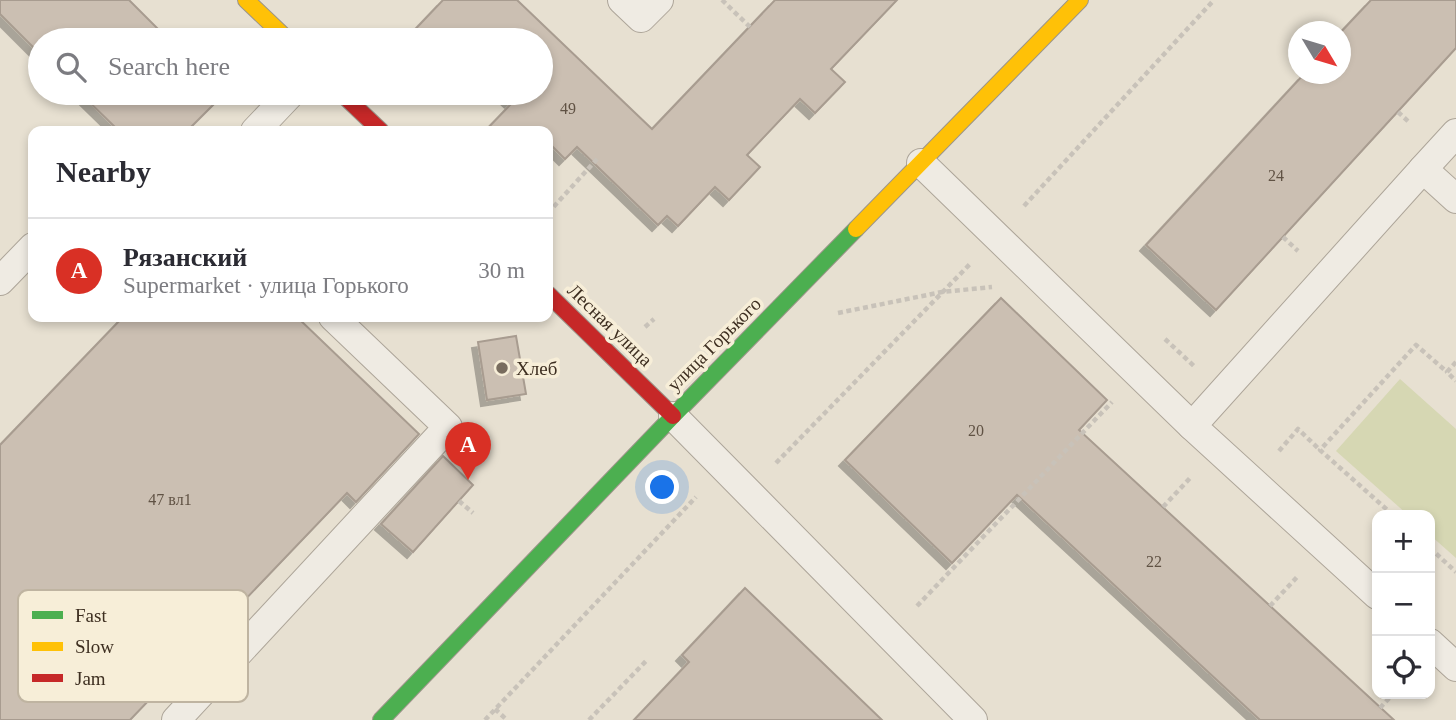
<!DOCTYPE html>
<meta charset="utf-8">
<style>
:root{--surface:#fff;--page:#f7f7f7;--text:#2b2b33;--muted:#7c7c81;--line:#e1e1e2;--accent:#d93025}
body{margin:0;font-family:"Times New Roman",serif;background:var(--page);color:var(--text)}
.controls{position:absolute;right:21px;bottom:21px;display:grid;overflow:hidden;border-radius:14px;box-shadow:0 4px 10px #0003}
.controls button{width:63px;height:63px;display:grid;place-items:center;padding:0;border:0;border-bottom:2px solid var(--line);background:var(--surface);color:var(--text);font:35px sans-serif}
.compass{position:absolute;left:1288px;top:21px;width:63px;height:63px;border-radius:50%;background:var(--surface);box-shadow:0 4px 10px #0003;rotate:128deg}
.you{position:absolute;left:663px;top:488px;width:24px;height:24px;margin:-18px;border:5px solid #fff;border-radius:50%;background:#1a73e8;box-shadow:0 0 0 10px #1a73e833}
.badge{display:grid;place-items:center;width:46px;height:46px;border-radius:50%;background:var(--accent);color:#fff;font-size:23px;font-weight:700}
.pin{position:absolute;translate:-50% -58px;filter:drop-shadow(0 2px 4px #0008)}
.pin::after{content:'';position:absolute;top:37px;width:24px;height:21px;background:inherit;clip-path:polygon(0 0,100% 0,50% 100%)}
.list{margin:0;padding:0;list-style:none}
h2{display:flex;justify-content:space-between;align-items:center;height:91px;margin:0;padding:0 28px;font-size:30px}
h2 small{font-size:23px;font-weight:400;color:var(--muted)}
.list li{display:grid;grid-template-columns:46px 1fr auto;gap:21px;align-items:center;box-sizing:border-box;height:105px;padding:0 28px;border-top:2px solid var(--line)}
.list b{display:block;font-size:26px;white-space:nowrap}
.list p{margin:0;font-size:23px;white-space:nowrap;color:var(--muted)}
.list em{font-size:23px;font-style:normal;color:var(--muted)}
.icon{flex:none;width:38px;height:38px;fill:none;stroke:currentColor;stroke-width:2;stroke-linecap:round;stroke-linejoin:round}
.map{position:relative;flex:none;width:1456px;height:720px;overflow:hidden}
.search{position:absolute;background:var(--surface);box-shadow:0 4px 10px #0003;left:28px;top:28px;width:525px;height:77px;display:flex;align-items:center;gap:18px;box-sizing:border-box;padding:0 24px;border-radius:38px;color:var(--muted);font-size:26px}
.panel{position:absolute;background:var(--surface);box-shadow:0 4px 10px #0003;left:28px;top:126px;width:525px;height:196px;border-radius:14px}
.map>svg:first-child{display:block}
.green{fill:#d6d7b3}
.building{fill:#cbbfb2;stroke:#a89c90;stroke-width:2;filter:url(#shadow)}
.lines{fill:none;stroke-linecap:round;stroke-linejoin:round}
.lane-casing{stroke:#ada599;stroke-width:30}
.fast-casing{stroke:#9c958a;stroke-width:18}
.slow-casing{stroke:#9c958a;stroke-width:18}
.jam-casing{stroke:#9c958a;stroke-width:18}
.path{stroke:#c8c2b9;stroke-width:4.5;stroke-dasharray:5 3.5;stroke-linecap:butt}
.lane{stroke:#efebe3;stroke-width:28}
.fast{stroke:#4caf50;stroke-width:16}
.slow{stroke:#ffc107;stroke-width:16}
.jam{stroke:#c62828;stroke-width:16}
.poi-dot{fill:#786c5e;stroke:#f7eed8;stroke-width:2.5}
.labels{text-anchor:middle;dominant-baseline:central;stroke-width:7;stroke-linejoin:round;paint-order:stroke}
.number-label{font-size:16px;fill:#605244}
.street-label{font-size:19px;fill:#3d2e20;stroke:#f7eed8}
.poi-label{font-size:19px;fill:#3d2e20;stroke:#f7eed8;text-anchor:start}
.key{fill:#f7eed8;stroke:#bfb4a1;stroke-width:2}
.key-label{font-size:19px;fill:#3d2e20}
</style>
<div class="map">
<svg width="1456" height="720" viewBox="0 0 1456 720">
<defs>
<filter id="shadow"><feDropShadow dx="-6" dy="6" stdDeviation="0" flood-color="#0004"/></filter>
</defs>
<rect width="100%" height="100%" fill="#e7e0d1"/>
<!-- green -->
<polygon class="green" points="1400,379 1456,429 1456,558 1430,535 1430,515 1408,515 1336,451"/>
<!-- building -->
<g class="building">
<polygon points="0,0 129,0 169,40 40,40 40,54 0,14"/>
<polygon points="443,0 517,0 652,129 775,0 897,0 831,69 845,82 815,113 800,99 747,155 760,167 729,200 715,187 678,226 667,216 658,225 577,147 565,159 548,142 548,131 485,131 512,103 501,93 541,93 541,40 405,40"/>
<polygon points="1371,0 1456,0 1456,48 1216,310 1146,245 1304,74 1340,74 1340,33"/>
<polygon points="80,93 223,93 224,94 187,131 119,131"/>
<polygon points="1001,298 1107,400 1079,430 1394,720 1260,720 1017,495 952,563 845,460"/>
<polygon points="123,317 297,317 419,434 356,502 347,493 130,720 0,720 0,445"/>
<polygon points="516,336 526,394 487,400 478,342"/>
<polygon points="443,456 473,485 413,552 381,524"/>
<polygon points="745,588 882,720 634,720 689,662 682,655"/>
</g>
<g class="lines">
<defs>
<g id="lane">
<polyline points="622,0 641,18 659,0"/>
<polyline points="255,131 291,93"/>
<polyline points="921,163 1192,426"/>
<polyline points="1423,169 1456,133"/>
<polyline points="0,281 33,247"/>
<polyline points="673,416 973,720"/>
<polyline points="1377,595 1192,426 1423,169 1456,199"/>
<polyline points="1430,643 1456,667"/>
<polyline points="176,720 448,427 333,317"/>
</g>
<polyline id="fast" points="381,720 673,416 856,229"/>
<g id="slow">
<polyline points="246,0 288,40"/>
<polyline points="856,229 1080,0"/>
</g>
<g id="jam">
<polyline points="341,93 381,131"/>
<polyline points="548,294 673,416"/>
</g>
</defs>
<!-- lane casing -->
<use href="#lane" class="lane-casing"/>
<!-- fast casing -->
<use href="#fast" class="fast-casing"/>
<!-- slow casing -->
<use href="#slow" class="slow-casing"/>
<!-- jam casing -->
<use href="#jam" class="jam-casing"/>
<!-- path -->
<g class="path">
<polyline points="722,0 750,27"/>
<polyline points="1398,112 1410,123"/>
<polyline points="1024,206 1214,0"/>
<polyline points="548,213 598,158"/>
<polyline points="1283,237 1298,251"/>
<polyline points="838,313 942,292 992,287"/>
<polyline points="645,327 654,319"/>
<polyline points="1165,339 1194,366"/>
<polyline points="1456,362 1447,372 1456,381"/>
<polyline points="1279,451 1298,429 1320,450"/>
<polyline points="776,463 970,264"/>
<polyline points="459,501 473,513"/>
<polyline points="1163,507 1191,477"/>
<polyline points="1393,515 1320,450 1416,345 1447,372"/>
<polyline points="1430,548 1456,572"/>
<polyline points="917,606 1112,402"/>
<polyline points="1270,606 1298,576"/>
<polyline points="1380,708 1393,694"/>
<polyline points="495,709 507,720"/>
<polyline points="485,720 696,497"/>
<polyline points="589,720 648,659"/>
</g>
<!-- lane -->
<use href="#lane" class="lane"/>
<!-- fast -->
<use href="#fast" class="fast"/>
<!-- slow -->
<use href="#slow" class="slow"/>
<!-- jam -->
<use href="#jam" class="jam"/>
</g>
<!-- markers -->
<circle class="poi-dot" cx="502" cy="368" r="7"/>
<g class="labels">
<!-- number labels -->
<g class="number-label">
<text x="568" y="108">49</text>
<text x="1276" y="175">24</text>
<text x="976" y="430">20</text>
<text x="170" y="499">47 вл1</text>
<text x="1154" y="561">22</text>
</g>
<!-- street labels -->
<g class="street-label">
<text transform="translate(610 325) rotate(44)">Лесная улица</text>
<text transform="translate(714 344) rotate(-45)">улица Горького</text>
</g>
<!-- poi labels -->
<g class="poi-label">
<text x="516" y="368">Хлеб</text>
</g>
</g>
<!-- legend -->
<rect x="18" y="590" width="230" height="112" rx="10" class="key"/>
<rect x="32" y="611" width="31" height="8" fill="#4caf50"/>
<rect x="32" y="642" width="31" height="9" fill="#ffc107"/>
<rect x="32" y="674" width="31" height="8" fill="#c62828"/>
<g class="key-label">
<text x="75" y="622">Fast</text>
<text x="75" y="653">Slow</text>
<text x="75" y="685">Jam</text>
</g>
</svg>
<div class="controls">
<button>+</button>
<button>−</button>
<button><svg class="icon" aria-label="locate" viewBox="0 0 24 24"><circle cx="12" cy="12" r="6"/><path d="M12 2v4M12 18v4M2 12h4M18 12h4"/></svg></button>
</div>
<svg class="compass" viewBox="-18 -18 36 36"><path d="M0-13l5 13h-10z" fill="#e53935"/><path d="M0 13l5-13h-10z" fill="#7c7c81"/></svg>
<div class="you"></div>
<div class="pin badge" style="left:468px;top:480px">A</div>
<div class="search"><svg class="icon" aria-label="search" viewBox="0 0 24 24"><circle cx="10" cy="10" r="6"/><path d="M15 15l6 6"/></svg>Search here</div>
<section class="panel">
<h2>Nearby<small></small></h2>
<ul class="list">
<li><span class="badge">A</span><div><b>Рязанский</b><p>Supermarket · улица Горького</p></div><em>30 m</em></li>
</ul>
</section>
</div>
